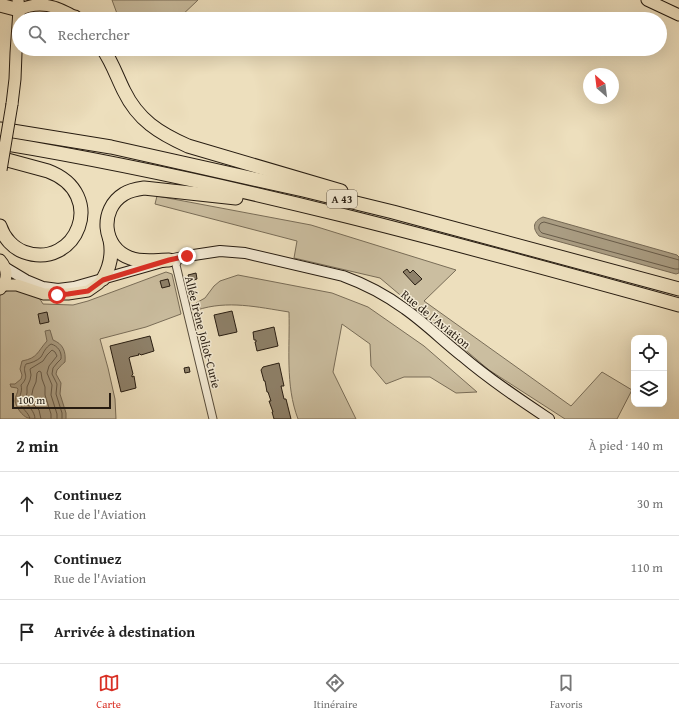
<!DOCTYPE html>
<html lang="fr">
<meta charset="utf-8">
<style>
:root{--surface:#fff;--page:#f6f6f6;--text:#222;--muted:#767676;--line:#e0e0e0;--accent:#d93025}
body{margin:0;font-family:"Gentium Book Plus",serif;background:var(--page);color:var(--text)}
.controls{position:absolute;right:12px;bottom:12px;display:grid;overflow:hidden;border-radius:8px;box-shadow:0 4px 16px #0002}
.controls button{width:36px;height:36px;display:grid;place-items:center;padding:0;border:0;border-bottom:1px solid var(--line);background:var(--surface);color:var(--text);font:20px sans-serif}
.compass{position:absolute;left:583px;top:68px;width:36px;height:36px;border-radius:50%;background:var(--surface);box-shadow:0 4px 16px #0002;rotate:332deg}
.scale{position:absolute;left:12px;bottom:10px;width:99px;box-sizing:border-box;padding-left:4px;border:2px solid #271c11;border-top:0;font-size:11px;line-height:14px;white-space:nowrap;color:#271c11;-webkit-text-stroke:3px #f3ead4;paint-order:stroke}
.stop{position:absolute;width:12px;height:12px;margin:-9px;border:3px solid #d93025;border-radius:50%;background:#fff}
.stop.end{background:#d93025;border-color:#fff;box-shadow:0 1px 4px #0008}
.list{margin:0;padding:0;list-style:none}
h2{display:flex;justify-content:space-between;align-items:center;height:52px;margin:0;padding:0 16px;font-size:17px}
h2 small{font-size:13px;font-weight:400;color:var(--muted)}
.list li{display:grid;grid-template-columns:26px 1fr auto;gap:12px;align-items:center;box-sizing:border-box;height:64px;padding:0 16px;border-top:1px solid var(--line)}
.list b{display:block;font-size:15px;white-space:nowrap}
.list p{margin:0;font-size:13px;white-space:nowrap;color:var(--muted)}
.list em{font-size:13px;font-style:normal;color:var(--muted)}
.icon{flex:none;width:22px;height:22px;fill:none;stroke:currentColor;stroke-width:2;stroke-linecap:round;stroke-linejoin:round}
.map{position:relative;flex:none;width:679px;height:419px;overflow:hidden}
.search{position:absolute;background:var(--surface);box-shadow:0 4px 16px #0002;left:12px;right:12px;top:12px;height:44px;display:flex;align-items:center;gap:10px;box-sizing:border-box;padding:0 14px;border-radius:22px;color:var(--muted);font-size:15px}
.sheet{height:244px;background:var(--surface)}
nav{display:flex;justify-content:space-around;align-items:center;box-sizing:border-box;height:56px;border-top:1px solid var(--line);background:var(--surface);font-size:11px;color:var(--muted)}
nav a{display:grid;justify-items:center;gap:2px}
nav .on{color:var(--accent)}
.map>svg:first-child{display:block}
.green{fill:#cbbea0;stroke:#796d58}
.water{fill:#aa9d83;stroke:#766955}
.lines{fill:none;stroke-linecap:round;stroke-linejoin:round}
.shore{stroke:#685c4a;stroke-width:1}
.building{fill:#8e816a;stroke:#271c11}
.street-casing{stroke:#584d3c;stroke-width:9}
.secondary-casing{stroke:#271c11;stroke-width:12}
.primary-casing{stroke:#271c11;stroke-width:13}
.highway-casing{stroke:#271c11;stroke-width:15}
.street{stroke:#f3ead4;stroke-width:7}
.secondary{stroke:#f3ead4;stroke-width:10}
.primary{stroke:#eddfbd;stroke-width:11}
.highway{stroke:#eddfbd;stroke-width:13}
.primary-bridge-casing{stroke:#271c11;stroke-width:13;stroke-linecap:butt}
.primary-bridge{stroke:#eddfbd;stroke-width:11}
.route{stroke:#d93025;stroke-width:5}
.labels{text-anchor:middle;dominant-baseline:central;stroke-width:3;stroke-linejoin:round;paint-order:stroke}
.shield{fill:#f3ead4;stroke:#645a4c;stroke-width:1}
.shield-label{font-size:11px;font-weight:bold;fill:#271c11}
.street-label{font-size:12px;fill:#271c11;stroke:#f3ead4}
</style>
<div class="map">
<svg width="679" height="419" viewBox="0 0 679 419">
<rect width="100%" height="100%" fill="#eddfbd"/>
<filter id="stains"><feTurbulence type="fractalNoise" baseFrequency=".005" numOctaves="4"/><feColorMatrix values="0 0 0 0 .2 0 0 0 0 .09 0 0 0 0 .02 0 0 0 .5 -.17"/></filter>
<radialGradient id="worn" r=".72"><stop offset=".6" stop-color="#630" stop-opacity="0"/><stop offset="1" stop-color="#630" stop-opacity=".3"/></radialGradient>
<!-- green -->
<g class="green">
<polygon points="112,0 198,0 178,19 119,19"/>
<polygon points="157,196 311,225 456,270 424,301 571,406 602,372 632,390 617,419 565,419 489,370 380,278 294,258 297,241 155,204"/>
<path d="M166 272 172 274 181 314 146 327 100 339 108 368 115 399 116 419H0V294C12 286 26 292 38 296L43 304 73 305 88 301Z"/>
<path d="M238 275 332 293 368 307 424 346 477 392 456 393 430 377H404L386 384 371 366 370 344 342 324 333 372 356 419H298C285 385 290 347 289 312 257 307 228 300 197 310L196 303 205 298 214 286 220 281Z"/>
</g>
<!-- water -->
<g class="water">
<path d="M543 217 677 255 679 257V273L676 274 539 236C532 228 533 221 543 217Z"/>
<path d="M50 330 53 340C63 344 66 351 65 362 62 364 60 367 57 370L56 374 61 383 60 394 66 413V419C59 419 33 419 28 418 22 416 16 407 15 401 15 396 18 393 18 389L17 388 11 387 10 384H15L21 379 22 375 20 369 22 361C38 358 37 352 47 341L45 331Z"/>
</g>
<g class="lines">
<!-- shore -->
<g class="shore">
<path d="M679 260 544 222 541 223C538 226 538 230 542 233L675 269H679"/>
<path d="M30 419C29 412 21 409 20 402 18 396 23 393 21 385 31 375 21 373 26 364 31 363 37 361 41 357 44 352 45 348 51 344 58 346 62 352 61 359L57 363 53 368 52 374 57 384 56 394 62 413V419"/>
<path d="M35 419C35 411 28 407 25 400L27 393V387L30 380 31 375 30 369 43 361 47 355 52 350 55 352 57 356 49 366 47 373 52 385 51 395 57 414V419"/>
<polyline points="41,419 39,410 33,404 31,399 33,389 36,382 37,373 39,371 41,372 42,379 45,387 45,395 51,414 51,419"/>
</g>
</g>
<!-- building -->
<g class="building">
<polygon points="407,269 410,273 413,270 422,279 415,285 403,272"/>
<polygon points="196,273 197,279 190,281 188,275"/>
<polygon points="168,279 170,286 162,288 160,281"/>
<polygon points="232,311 237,332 219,336 214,315"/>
<polygon points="47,312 49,322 40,324 38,314"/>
<polygon points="274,327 278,346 257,351 255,342 256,342 256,340 254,340 253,332"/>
<polygon points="150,336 154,351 141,355 140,354 138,354 139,355 130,357 129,358 133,374 132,375 132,377 134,376 136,388 121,392 110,346"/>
<polygon points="279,363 284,386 281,386 284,399 286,399 291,419 274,419 272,412 273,412 269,401 271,401 268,392 267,392 265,381 264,381 261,370 263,367"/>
<polygon points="189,367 190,372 185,373 184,368"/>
</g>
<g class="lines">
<defs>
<polyline id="street" points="184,257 178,260 176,265 213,419"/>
<path id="secondary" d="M6 268 26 280 43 287 58 289 74 287 169 260 187 256 220 251 245 253 343 276C365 284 386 295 405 309 425 323 443 341 462 356 489 379 519 399 549 419"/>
<g id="primary">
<polyline points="647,0 679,15"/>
<path d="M19 10C39 0 57 6 75 17"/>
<polyline points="12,104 15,79 16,53 19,10 18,0"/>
<path d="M0 260C8 269 8 280 0 289"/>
<polyline points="3,285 17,285 44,294 68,294 88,291 98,284 103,279"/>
</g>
<g id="highway">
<polyline points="0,5 19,10"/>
<polyline points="75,17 77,19"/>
<path d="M103 49C112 62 117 77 124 91 138 120 159 133 188 146L341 191"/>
<polyline points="0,129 111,147 303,190 393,212 679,289"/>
<path d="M0 143C230 181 455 243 679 305"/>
<path d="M0 158 48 171C109 194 76 271 24 252 13 248 4 238 0 226"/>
<path d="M169 260C157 260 142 263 130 258 102 248 99 209 124 194 130 190 137 189 144 188L236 198"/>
<path d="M103 279C110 267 113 255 110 240"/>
</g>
</defs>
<!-- street casing -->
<use href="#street" class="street-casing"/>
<!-- secondary casing -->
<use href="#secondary" class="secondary-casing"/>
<!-- primary casing -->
<use href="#primary" class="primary-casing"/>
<!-- highway casing -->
<use href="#highway" class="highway-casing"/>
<!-- street -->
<use href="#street" class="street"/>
<!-- secondary -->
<use href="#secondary" class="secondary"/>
<!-- primary -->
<use href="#primary" class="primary"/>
<!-- highway -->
<use href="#highway" class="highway"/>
<defs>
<polyline id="primary-bridge" points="1,170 12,104"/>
</defs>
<!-- primary-bridge casing -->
<use href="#primary-bridge" class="primary-bridge-casing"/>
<!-- primary-bridge -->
<use href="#primary-bridge" class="primary-bridge"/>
</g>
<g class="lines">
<!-- route -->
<polyline class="route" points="57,295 68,294 88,291 103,280 169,260 187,256"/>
</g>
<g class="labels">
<!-- shield labels -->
<rect class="shield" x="327" y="190" width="30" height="18" rx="3"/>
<g class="shield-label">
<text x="342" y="199">A 43</text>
</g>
<!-- street labels -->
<g class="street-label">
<text transform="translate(436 319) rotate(39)">Rue de l'Aviation</text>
<text transform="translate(203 332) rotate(76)">Allée Irène Joliot-Curie</text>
</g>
</g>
<rect width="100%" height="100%" filter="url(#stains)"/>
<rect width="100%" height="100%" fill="url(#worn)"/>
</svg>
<div class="controls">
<button><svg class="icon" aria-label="locate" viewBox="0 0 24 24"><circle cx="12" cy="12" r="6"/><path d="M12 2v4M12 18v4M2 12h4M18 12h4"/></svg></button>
<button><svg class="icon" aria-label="layers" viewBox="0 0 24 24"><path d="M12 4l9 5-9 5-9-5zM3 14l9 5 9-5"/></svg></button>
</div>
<svg class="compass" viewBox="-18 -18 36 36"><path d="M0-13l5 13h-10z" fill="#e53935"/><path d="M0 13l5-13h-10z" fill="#767676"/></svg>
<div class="scale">100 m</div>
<div class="stop" style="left:57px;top:295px"></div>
<div class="stop end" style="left:187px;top:256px"></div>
<div class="search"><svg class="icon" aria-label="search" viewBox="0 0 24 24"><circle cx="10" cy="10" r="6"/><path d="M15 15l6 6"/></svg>Rechercher</div>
</div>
<section class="sheet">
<h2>2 min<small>À pied · 140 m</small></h2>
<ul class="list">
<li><svg class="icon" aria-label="ahead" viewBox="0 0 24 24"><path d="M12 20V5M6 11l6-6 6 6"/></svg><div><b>Continuez</b><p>Rue de l'Aviation</p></div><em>30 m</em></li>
<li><svg class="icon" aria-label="ahead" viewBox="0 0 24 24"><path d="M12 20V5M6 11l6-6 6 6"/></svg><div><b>Continuez</b><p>Rue de l'Aviation</p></div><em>110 m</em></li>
<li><svg class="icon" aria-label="arrive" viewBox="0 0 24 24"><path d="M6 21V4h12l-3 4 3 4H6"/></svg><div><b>Arrivée à destination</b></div></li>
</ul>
</section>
<nav>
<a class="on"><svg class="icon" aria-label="map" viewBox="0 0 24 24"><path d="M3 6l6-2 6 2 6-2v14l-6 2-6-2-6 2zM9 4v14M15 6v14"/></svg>Carte</a>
<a><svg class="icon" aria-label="directions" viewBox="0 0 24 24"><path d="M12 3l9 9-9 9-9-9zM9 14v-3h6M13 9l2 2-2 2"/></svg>Itinéraire</a>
<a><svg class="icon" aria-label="saved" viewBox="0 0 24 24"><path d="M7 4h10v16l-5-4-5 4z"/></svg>Favoris</a>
</nav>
